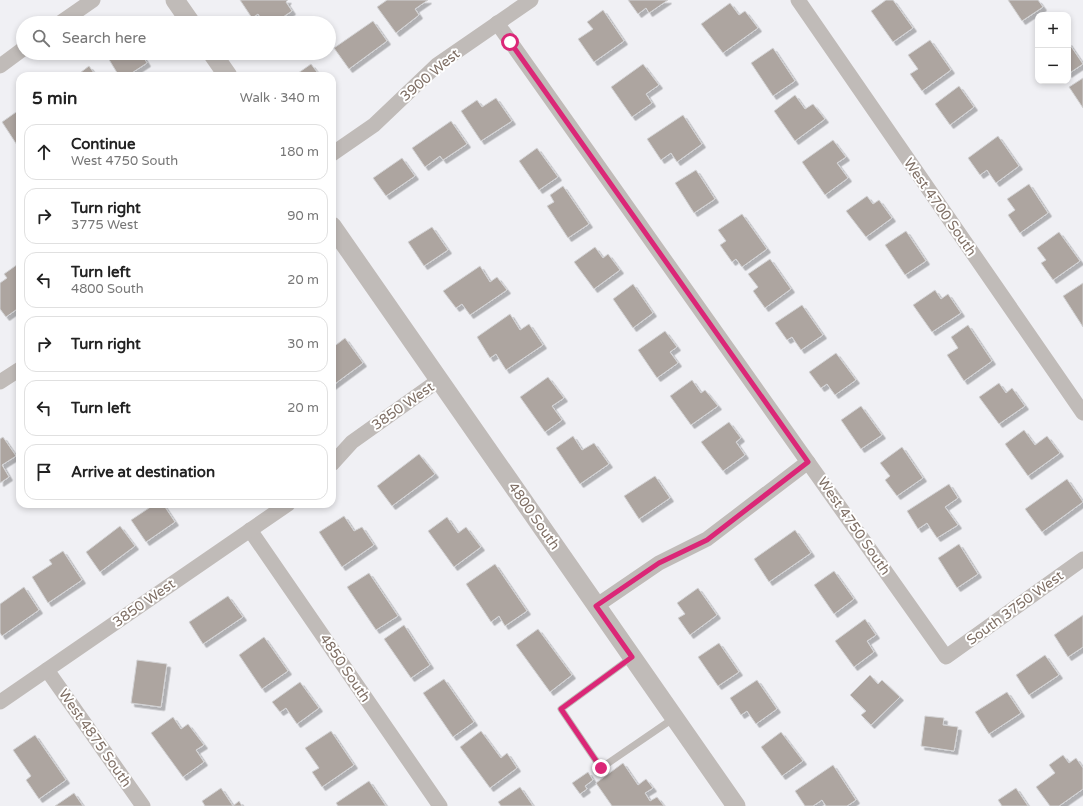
<!DOCTYPE html>
<meta charset="utf-8">
<style>
:root{--surface:#fff;--page:#f6f6f6;--text:#222;--muted:#767676;--line:#e0e0e0}
body{margin:0;font-family:"Varela Round",sans-serif;background:var(--page);color:var(--text)}
.controls{position:absolute;right:12px;top:12px;display:grid;overflow:hidden;border-radius:8px;box-shadow:0 2px 6px #0003}
.controls button{width:36px;height:36px;display:grid;place-items:center;padding:0;border:0;border-bottom:1px solid var(--line);background:var(--surface);color:var(--text);font:20px sans-serif}
.stop{position:absolute;width:12px;height:12px;margin:-9px;border:3px solid #db2777;border-radius:50%;background:#fff}
.stop.end{background:#db2777;border-color:#fff;box-shadow:0 1px 4px #0008}
.list{margin:0;padding:0;list-style:none}
h2{display:flex;justify-content:space-between;align-items:center;height:52px;margin:0;padding:0 16px;font-size:17px}
h2 small{font-size:13px;font-weight:400;color:var(--muted)}
.list li{display:grid;grid-template-columns:26px 1fr auto;gap:12px;align-items:center;box-sizing:border-box;height:56px;margin:0 8px 8px;padding:0 8px;border:1px solid var(--line);border-radius:12px}
.list b{display:block;font-size:15px;white-space:nowrap}
.list p{margin:0;font-size:13px;white-space:nowrap;color:var(--muted)}
.list em{font-size:13px;font-style:normal;color:var(--muted)}
.icon{flex:none;width:22px;height:22px;fill:none;stroke:currentColor;stroke-width:2;stroke-linecap:round;stroke-linejoin:round}
.map{position:relative;flex:none;width:1083px;height:806px;overflow:hidden}
.search{position:absolute;background:var(--surface);box-shadow:0 2px 6px #0003;left:16px;top:16px;width:320px;height:44px;display:flex;align-items:center;gap:10px;box-sizing:border-box;padding:0 14px;border-radius:22px;color:var(--muted);font-size:15px}
.panel{position:absolute;background:var(--surface);box-shadow:0 2px 6px #0003;left:16px;top:72px;width:320px;height:436px;border-radius:12px}
.map>svg:first-child{display:block}
.building{fill:#ada5a0;stroke:#d3d3d5;filter:url(#shadow)}
.lines{fill:none;stroke-linecap:round;stroke-linejoin:round}
.service{stroke:#c0bbb8;stroke-width:7}
.minor{stroke:#c0bbb8;stroke-width:15}
.tertiary{stroke:#c0bbb8;stroke-width:19}
.route{stroke:#db2777;stroke-width:5}
.labels{text-anchor:middle;dominant-baseline:central;stroke-width:4;stroke-linejoin:round;paint-order:stroke}
.street-label{font-size:14px;fill:#7f6f65;stroke:#fff}
</style>
<div class="map">
<svg width="1083" height="806" viewBox="0 0 1083 806">
<defs>
<filter id="shadow"><feDropShadow dx="3.5" dy="3.5" stdDeviation="0" flood-color="#0004"/></filter>
</defs>
<rect width="100%" height="100%" fill="#f0f0f4"/>
<!-- building -->
<g class="building">
<polygon points="240,0 288,0 286,2 292,11 274,23 264,23 258,14 252,18"/>
<polygon points="387,0 428,0 415,9 419,15 396,33 377,7"/>
<polygon points="628,0 668,0 649,13 646,8 638,14"/>
<polygon points="886,0 893,0 913,28 893,42 871,11"/>
<polygon points="1008,0 1038,0 1043,7 1022,21"/>
<polygon points="730,3 739,15 745,11 758,28 723,53 701,24"/>
<polygon points="603,10 624,41 594,62 578,39 593,29 587,22"/>
<polygon points="373,21 387,41 349,69 334,48"/>
<polygon points="930,40 951,70 922,91 910,74 918,69 908,55"/>
<polygon points="1068,42 1083,64 1068,74"/>
<polygon points="773,48 795,81 773,96 751,63"/>
<polygon points="105,53 141,53 147,63 127,76 119,76"/>
<polygon points="311,64 320,76 294,76"/>
<polygon points="643,64 659,85 646,94 652,103 632,117 611,87"/>
<polygon points="89,66 96,76 76,76"/>
<polygon points="1083,78 1083,108 1069,87"/>
<polygon points="959,86 974,107 950,125 935,104"/>
<polygon points="795,95 805,109 813,104 825,119 795,141 774,111"/>
<polygon points="496,98 512,121 481,141 461,111 477,100 482,107"/>
<polygon points="19,110 20,148 19,148 2,122"/>
<polygon points="683,115 702,144 677,162 671,153 661,160 647,139"/>
<polygon points="451,121 467,144 443,160 440,156 425,167 412,148"/>
<polygon points="998,136 1019,166 996,183 987,170 980,175 968,158"/>
<polygon points="833,140 846,157 837,163 848,178 825,195 802,162"/>
<polygon points="537,148 558,177 539,190 519,161"/>
<polygon points="402,158 415,176 386,196 373,178"/>
<polygon points="696,170 715,199 694,213 675,183"/>
<polygon points="1029,184 1048,213 1020,233 1008,215 1015,210 1007,199"/>
<polygon points="563,186 589,224 568,238 547,206 554,202 550,195"/>
<polygon points="867,196 873,204 879,200 892,218 866,237 846,211"/>
<polygon points="742,214 767,249 742,267 736,259 732,262 720,245 726,241 718,230"/>
<polygon points="432,227 448,250 424,266 408,242"/>
<polygon points="906,231 926,261 905,275 885,245"/>
<polygon points="1059,232 1080,261 1053,280 1041,263 1046,260 1037,248"/>
<polygon points="595,247 603,258 608,254 620,270 594,289 574,262"/>
<polygon points="770,259 791,289 765,308 753,291 758,287 748,274"/>
<polygon points="18,264 20,266 20,307 6,317 0,309 0,283 7,278 4,274"/>
<polygon points="480,266 490,282 497,277 507,290 470,315 462,304 456,308 443,291"/>
<polygon points="1083,283 1083,327 1063,296"/>
<polygon points="633,284 653,313 633,328 613,299"/>
<polygon points="935,290 941,299 948,294 961,313 932,332 913,305"/>
<polygon points="802,305 823,335 801,350 792,337 787,340 775,323"/>
<polygon points="510,314 520,330 529,324 543,345 506,370 496,354 490,358 477,337"/>
<polygon points="968,325 992,361 964,381 947,355 958,348 951,337"/>
<polygon points="665,331 677,347 670,352 678,363 657,378 638,350"/>
<polygon points="345,338 363,363 332,386 332,348"/>
<polygon points="836,353 856,380 835,395 827,384 821,388 809,372"/>
<polygon points="548,377 564,398 552,406 562,420 545,432 520,397"/>
<polygon points="692,380 701,393 705,390 718,406 691,425 670,396"/>
<polygon points="999,383 1006,393 1012,388 1025,406 999,424 979,397"/>
<polygon points="861,406 882,435 861,449 841,420"/>
<polygon points="729,422 741,438 736,442 745,455 723,471 701,442"/>
<polygon points="1024,430 1035,445 1047,436 1060,453 1028,476 1005,444"/>
<polygon points="573,436 582,450 594,443 609,464 580,484 556,448"/>
<polygon points="3,437 16,456 2,465 9,477 0,483 0,439"/>
<polygon points="902,447 923,478 897,496 885,480 890,476 880,463"/>
<polygon points="419,454 435,474 392,506 377,486"/>
<polygon points="655,476 670,498 639,519 624,496"/>
<polygon points="1067,479 1083,502 1042,532 1025,509"/>
<polygon points="949,484 958,498 945,507 958,525 937,538 927,523 918,529 907,511"/>
<polygon points="155,504 163,504 175,522 146,542 131,520"/>
<polygon points="344,516 354,531 362,527 374,545 342,567 319,532"/>
<polygon points="447,517 458,533 466,527 481,547 454,567 428,531"/>
<polygon points="120,526 135,546 100,572 86,552"/>
<polygon points="795,530 811,553 769,582 754,559"/>
<polygon points="959,544 978,574 957,588 938,558"/>
<polygon points="63,551 82,580 48,603 32,577 52,564 49,560"/>
<polygon points="495,564 527,611 505,626 499,616 491,622 466,584"/>
<polygon points="834,571 854,599 834,614 814,585"/>
<polygon points="369,573 398,616 376,630 347,587"/>
<polygon points="24,587 39,610 2,636 0,633 0,604"/>
<polygon points="698,588 717,615 690,635 678,618 685,614 677,603"/>
<polygon points="228,596 243,617 203,644 189,622"/>
<polygon points="1083,615 1083,647 1068,657 1054,635"/>
<polygon points="865,619 876,635 867,641 874,652 854,667 835,641"/>
<polygon points="404,625 430,665 411,678 384,639"/>
<polygon points="538,629 572,675 550,692 516,645"/>
<polygon points="264,637 288,671 262,689 239,655"/>
<polygon points="719,643 739,672 718,686 698,657"/>
<polygon points="1045,655 1059,675 1029,695 1016,675"/>
<polygon points="137,660 167,664 161,707 131,703"/>
<polygon points="870,675 878,684 882,680 900,697 871,725 861,715 866,711 850,695"/>
<polygon points="444,679 474,722 453,737 423,693"/>
<polygon points="757,680 777,709 756,724 747,711 741,715 730,698"/>
<polygon points="300,682 319,708 297,724 286,708 280,712 272,702"/>
<polygon points="1007,692 1021,713 989,734 975,712"/>
<polygon points="925,716 944,718 943,725 958,727 954,751 921,746"/>
<polygon points="173,717 181,729 188,724 204,745 196,750 204,762 183,777 151,733"/>
<polygon points="331,731 354,765 322,787 312,772 319,768 305,748"/>
<polygon points="481,731 501,758 507,753 517,768 490,788 460,747"/>
<polygon points="781,732 803,761 782,776 761,747"/>
<polygon points="35,735 66,780 39,799 26,780 31,776 13,750"/>
<polygon points="1063,755 1069,763 1076,758 1083,768 1083,789 1059,806 1050,806 1036,787 1055,773 1049,765"/>
<polygon points="623,763 638,785 646,779 653,788 645,793 650,801 657,797 664,806 612,806 596,783"/>
<polygon points="833,765 856,800 847,806 826,806 822,800 813,806 805,806 795,791"/>
<polygon points="588,772 593,780 585,786 587,789 580,794 572,783"/>
<polygon points="369,781 386,806 338,806 336,803"/>
<polygon points="520,787 533,806 501,806 498,802"/>
<polygon points="221,788 233,806 239,801 242,806 205,806 202,801"/>
<polygon points="1016,788 1028,806 1002,806 998,800"/>
<polygon points="74,793 83,806 55,806"/>
</g>
<g class="lines">
<!-- service -->
<polyline class="service" points="632,657 561,709 601,768 674,718"/>
<!-- minor -->
<g class="minor">
<polyline points="798,0 1083,413"/>
<polyline points="60,23 93,0"/>
<polyline points="497,23 946,657 1083,559"/>
<polyline points="0,66 23,49"/>
<polyline points="332,154 374,125 437,65 531,0"/>
<polyline points="0,382 20,369"/>
<polyline points="332,464 352,442 439,380"/>
<polyline points="250,530 440,806"/>
<polyline points="596,606 659,563 707,539 808,462"/>
<polyline points="47,670 143,806"/>
<polyline points="0,702 288,504"/>
</g>
<!-- tertiary -->
<g class="tertiary">
<polyline points="175,0 191,23"/>
<polyline points="212,53 228,76"/>
<polyline points="332,226 736,806"/>
</g>
</g>
<g class="lines">
<!-- route -->
<polyline class="route" points="510,42 808,462 707,540 659,563 596,606 632,657 561,709 601,768"/>
</g>
<g class="labels">
<!-- street labels -->
<g class="street-label">
<text transform="translate(430 75) rotate(-40)">3900 West</text>
<text transform="translate(940 207) rotate(55)">West 4700 South</text>
<text transform="translate(403 406) rotate(-35)">3850 West</text>
<text transform="translate(534 516) rotate(55)">4800 South</text>
<text transform="translate(854 526) rotate(55)">West 4750 South</text>
<text transform="translate(144 603) rotate(-35)">3850 West</text>
<text transform="translate(1015 608) rotate(-36)">South 3750 West</text>
<text transform="translate(345 668) rotate(56)">4850 South</text>
<text transform="translate(95 738) rotate(55)">West 4875 South</text>
</g>
</g>
</svg>
<div class="controls">
<button>+</button>
<button>−</button>
</div>
<div class="stop" style="left:510px;top:42px"></div>
<div class="stop end" style="left:601px;top:768px"></div>
<div class="search"><svg class="icon" aria-label="search" viewBox="0 0 24 24"><circle cx="10" cy="10" r="6"/><path d="M15 15l6 6"/></svg>Search here</div>
<section class="panel">
<h2>5 min<small>Walk · 340 m</small></h2>
<ul class="list">
<li><svg class="icon" aria-label="ahead" viewBox="0 0 24 24"><path d="M12 20V5M6 11l6-6 6 6"/></svg><div><b>Continue</b><p>West 4750 South</p></div><em>180 m</em></li>
<li><svg class="icon" aria-label="right" viewBox="0 0 24 24"><path d="M7 20v-9h11M14 6l5 5-5 5"/></svg><div><b>Turn right</b><p>3775 West</p></div><em>90 m</em></li>
<li><svg class="icon" aria-label="left" viewBox="0 0 24 24"><path d="M17 20v-9H6M10 6l-5 5 5 5"/></svg><div><b>Turn left</b><p>4800 South</p></div><em>20 m</em></li>
<li><svg class="icon" aria-label="right" viewBox="0 0 24 24"><path d="M7 20v-9h11M14 6l5 5-5 5"/></svg><div><b>Turn right</b></div><em>30 m</em></li>
<li><svg class="icon" aria-label="left" viewBox="0 0 24 24"><path d="M17 20v-9H6M10 6l-5 5 5 5"/></svg><div><b>Turn left</b></div><em>20 m</em></li>
<li><svg class="icon" aria-label="arrive" viewBox="0 0 24 24"><path d="M6 21V4h12l-3 4 3 4H6"/></svg><div><b>Arrive at destination</b></div></li>
</ul>
</section>
</div>
